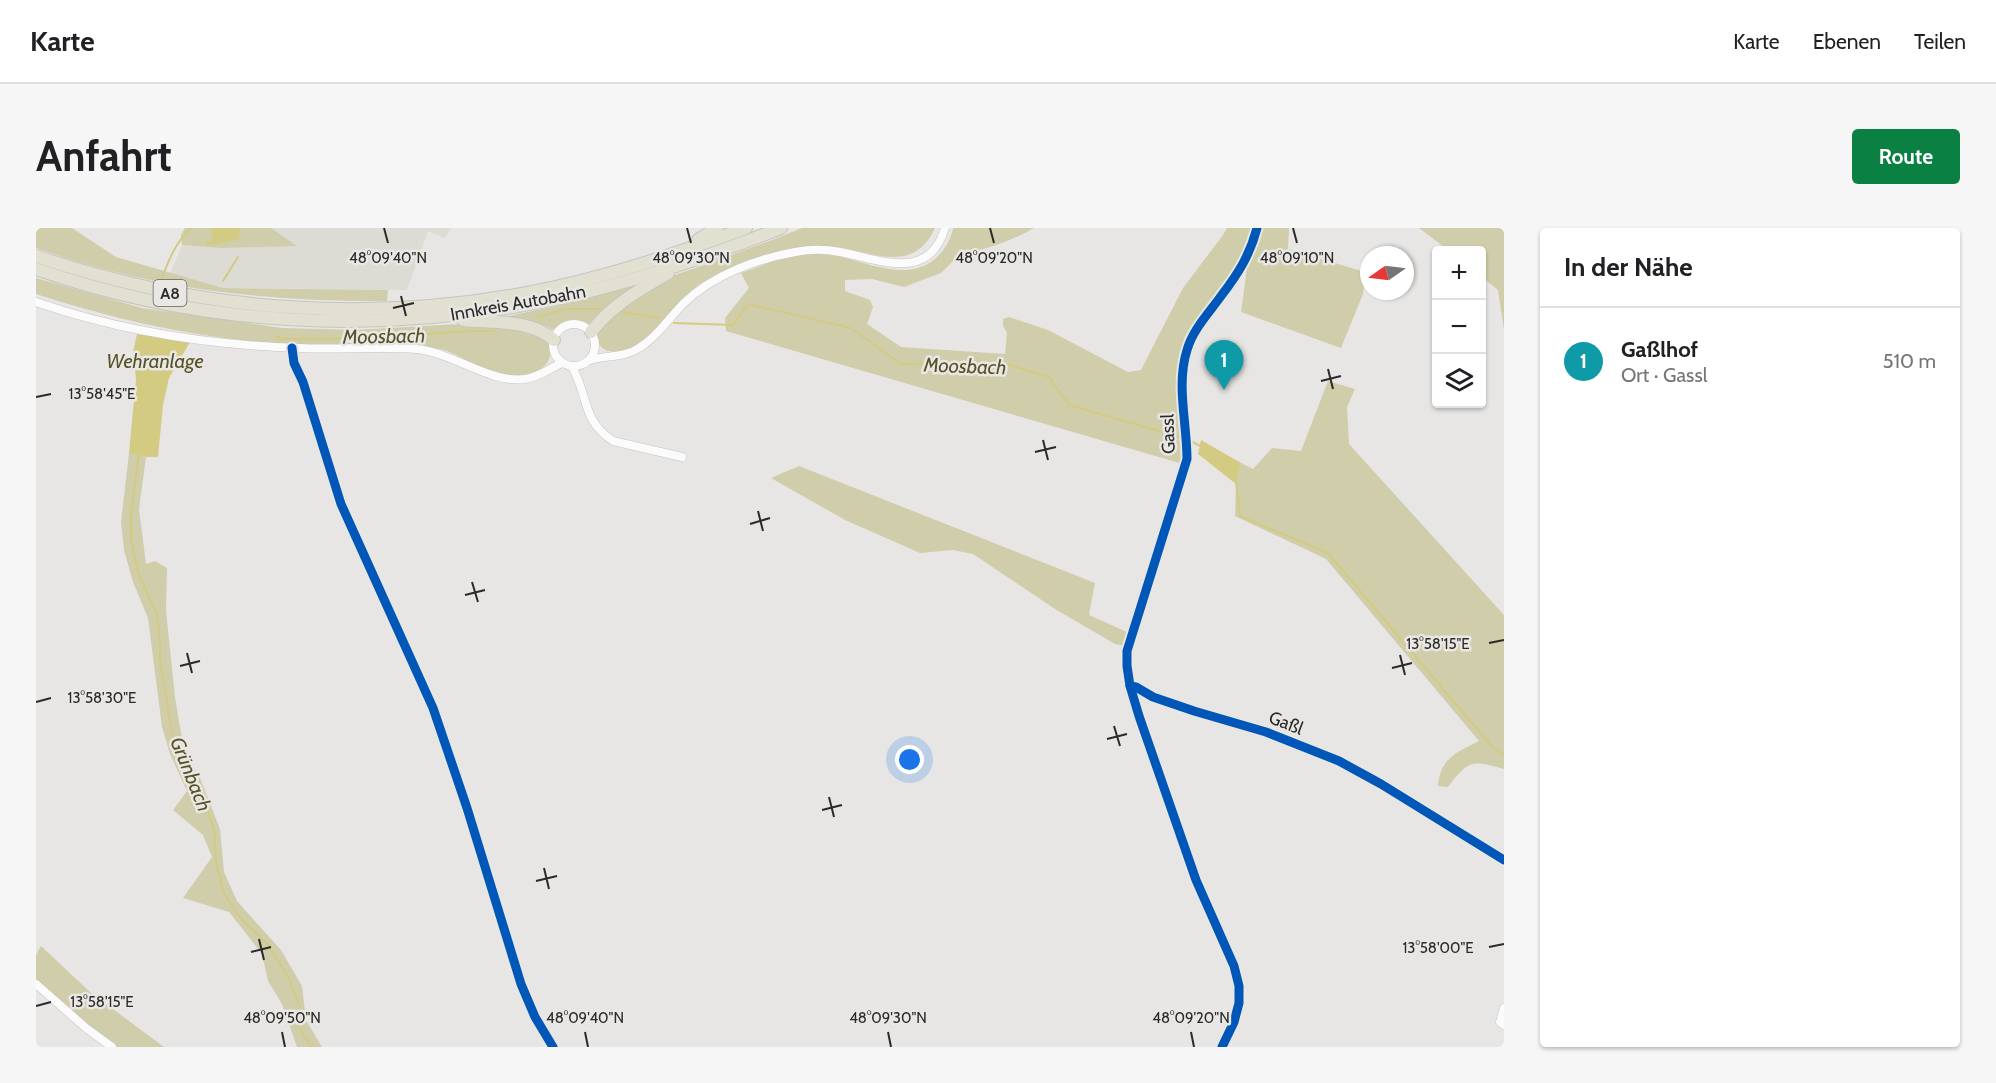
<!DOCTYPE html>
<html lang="de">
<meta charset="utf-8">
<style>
:root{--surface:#fff;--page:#f6f6f6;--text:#202124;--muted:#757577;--line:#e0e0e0;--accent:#0b8043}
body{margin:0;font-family:Cabin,sans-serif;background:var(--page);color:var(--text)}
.controls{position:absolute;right:18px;top:18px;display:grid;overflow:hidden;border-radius:6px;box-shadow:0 2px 4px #0004}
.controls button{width:54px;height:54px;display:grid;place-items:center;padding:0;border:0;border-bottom:2px solid var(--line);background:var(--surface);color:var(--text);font:30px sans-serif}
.compass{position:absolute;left:1324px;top:18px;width:54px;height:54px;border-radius:50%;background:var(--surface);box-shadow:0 2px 4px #0004;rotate:256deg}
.you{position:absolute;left:874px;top:532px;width:21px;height:21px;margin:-15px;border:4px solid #fff;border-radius:50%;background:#1a73e8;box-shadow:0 0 0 9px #1a73e833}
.badge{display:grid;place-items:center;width:39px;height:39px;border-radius:50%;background:var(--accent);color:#fff;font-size:20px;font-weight:700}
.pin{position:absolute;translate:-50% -50px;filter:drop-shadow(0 2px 3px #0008)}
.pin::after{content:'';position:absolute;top:32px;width:21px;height:18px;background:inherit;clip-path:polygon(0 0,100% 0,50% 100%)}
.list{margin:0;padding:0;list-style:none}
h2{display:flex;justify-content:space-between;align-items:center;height:78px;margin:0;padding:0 24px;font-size:26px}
h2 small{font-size:20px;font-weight:400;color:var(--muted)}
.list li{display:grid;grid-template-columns:39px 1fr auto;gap:18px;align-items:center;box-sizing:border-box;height:108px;padding:0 24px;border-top:2px solid var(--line)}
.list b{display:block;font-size:22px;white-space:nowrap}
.list p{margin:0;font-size:20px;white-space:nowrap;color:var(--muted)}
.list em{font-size:20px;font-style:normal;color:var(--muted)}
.icon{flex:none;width:33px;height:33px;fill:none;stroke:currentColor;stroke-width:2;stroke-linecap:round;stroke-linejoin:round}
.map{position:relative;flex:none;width:1468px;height:819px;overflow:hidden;border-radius:6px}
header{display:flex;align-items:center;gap:36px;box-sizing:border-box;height:84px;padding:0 30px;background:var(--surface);border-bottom:2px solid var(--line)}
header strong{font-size:28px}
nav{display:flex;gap:33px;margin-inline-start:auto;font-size:21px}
.intro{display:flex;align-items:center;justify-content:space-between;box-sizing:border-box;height:144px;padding:0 36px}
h1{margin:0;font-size:42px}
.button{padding:15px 27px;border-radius:6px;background:var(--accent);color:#fff;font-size:21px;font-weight:700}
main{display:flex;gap:36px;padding:0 36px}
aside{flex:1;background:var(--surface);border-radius:6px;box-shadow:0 2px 4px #0004}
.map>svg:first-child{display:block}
.built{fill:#dcdbd4}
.green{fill:#d0cdaa}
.water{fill:#d3cb81}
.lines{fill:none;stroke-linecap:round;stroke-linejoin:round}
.stream{stroke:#d3cb81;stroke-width:2}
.minor-casing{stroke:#c5c4c3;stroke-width:9}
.highway-casing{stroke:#c4c4c3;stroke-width:14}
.minor{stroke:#fbfbfb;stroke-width:8}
.highway{stroke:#e2e0d1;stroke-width:12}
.cycleway-casing{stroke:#e8e7e4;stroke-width:13}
.cycleway{stroke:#0057b8;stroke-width:9}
.ticks{fill:none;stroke:#2a2a29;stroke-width:2}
.labels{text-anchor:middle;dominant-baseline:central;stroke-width:5;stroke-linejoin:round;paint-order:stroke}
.shield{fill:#e8e7e4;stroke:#636361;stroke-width:1.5}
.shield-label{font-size:16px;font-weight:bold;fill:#2a2a29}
.street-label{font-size:18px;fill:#2a2a29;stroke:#e8e7e4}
.water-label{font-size:20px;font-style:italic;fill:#575227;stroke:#e8e7e4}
.ticks-label{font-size:15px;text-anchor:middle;fill:#2a2a29;stroke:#e8e7e4;stroke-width:5;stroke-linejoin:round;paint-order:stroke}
</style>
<header>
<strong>Karte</strong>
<nav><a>Karte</a><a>Ebenen</a><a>Teilen</a></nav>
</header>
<div class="intro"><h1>Anfahrt</h1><a class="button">Route</a></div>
<main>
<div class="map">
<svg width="1468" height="819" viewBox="0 0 1468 819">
<rect width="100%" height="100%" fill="#e7e6e5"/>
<!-- built -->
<polygon class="built" points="204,0 415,0 409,10 392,3 371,62 187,60 134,46 149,11"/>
<!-- green -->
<g class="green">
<path d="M0 0H36L80 29 187 60 352 62 351 73C231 74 113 61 0 20Z"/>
<polygon points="149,0 235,0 261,18 185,20 146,17 145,7"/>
<path d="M766 0H899C877 47 838 24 800 19 779 17 757 19 737 25 708 34 674 46 651 66 632 83 611 122 583 124 575 124 567 123 563 116 560 111 561 103 563 98 570 87 612 60 625 53 639 46 654 42 668 37 701 25 734 13 766 0Z"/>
<path d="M917 0H998C977 12 949 23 925 25L905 45 868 59 836 51 809 52V63L834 72 837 79 831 96 865 119 969 126 971 105 967 98V91L973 89 1012 102 1092 144 1105 142 1147 60 1187 7 1191 0H1219L1208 30 1157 103 1145 132 1149 215 1147 236 690 103 689 90 713 60 705 45C731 36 756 24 784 26 821 27 866 58 899 31 908 23 915 12 917 0Z"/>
<polygon points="1224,0 1253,0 1252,21 1329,44 1327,66 1305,120 1205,84 1211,40"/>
<polygon points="1383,0 1468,0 1468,102 1462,62 1446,49 1446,22 1412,22"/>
<path d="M0 50 106 80 247 100 318 102 424 96 467 97 495 107 506 106 513 112C518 133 510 142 489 147 462 154 434 131 408 122 401 120 393 119 386 118 340 111 291 120 245 116 161 110 80 92 0 66Z"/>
<path d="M607 54 554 99C541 91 531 92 519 102L505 96 469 92 468 89 515 79Z"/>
<path d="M1292 153 1319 161 1311 179 1313 216 1468 387V541C1435 532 1433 532 1412 559L1402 558C1404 530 1421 524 1443 513L1290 331 1199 288 1200 256 1205 235 1217 241 1236 220 1265 223Z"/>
<polygon points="93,225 110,229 103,281 110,336 119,333 131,340 130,383 139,469 148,523 164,550 184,601 188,644 201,673 245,722 266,758 270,792 286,819 261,819 246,776 232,753 226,726 193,684 147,670 176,629 167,607 137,582 151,563 134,526 126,499 112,390 97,354 88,322 85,294"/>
<polygon points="763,238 1059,355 1053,387 1093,405 1090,418 1079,416 1019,381 937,326 917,322 884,325 809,292 735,250"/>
<polygon points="5,718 54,764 128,819 79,819 13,766 0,752 0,727"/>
</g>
<!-- water -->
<g class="water">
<polygon points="175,0 204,0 203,11 172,18 170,17 170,14 174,14 177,11"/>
<polygon points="101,106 154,114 133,150 127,177 122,229 110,229 93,225 100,151 97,124"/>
<polygon points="1165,212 1205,235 1200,256 1162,226"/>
</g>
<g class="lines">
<!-- stream -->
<g class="stream">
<path d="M126 50C133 31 140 14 155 0"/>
<polyline points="187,53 202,29"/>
<polyline points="585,84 624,90"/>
<polyline points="502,89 530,81 564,81"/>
<polyline points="638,95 697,97 712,76 815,100 865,136 964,134 1013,149 1033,177 1147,210"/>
<polyline points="239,108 246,111 341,110 433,103 458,103"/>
<polyline points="1153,212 1166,219"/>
<polyline points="103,225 95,285 95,312 102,344 121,387 124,413 124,434 138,518 157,549 170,577 178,602 180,635 188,665 203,688 233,718 253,751 264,779 262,797 275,819"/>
<polyline points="1200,253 1204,288 1292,325 1458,521 1468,527"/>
<polyline points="0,751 30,778"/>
</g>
<defs>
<g id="minor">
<path d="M0 74C84 103 174 117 263 120 302 122 342 118 381 121 417 125 456 156 489 151 503 149 514 140 526 135"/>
<circle cx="538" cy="117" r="21"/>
<polyline points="256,120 258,135 267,154 305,276 397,480 431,580 485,756 499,789 517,819"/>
<path d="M554 132C570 127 588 130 603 120 621 109 633 90 648 75 677 47 720 31 759 24 774 21 789 21 804 24 843 31 893 55 909 0"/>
<path d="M536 139C553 168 545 192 577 213L646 229"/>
<polyline points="1094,458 1100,459 1117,469 1158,483 1230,504 1303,533 1345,556 1468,632"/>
<polyline points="0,756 50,800 76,819"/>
<polyline points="1468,780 1464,794 1468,797"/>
<path d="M1186 819 1198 794 1203 775V758L1198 738 1160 652 1103 488 1094 458 1091 438V423L1151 231C1151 195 1140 157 1151 122 1157 101 1173 85 1185 68 1202 46 1214 27 1221 0"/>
</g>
<g id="highway">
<polyline points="662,12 681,0"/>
<path d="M0 28C165 85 344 97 515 60 581 46 646 24 710 0"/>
<path d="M0 41C166 99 343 107 515 72 593 56 671 29 745 0"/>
<path d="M427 92C456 95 494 91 518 112"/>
<path d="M555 104C576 77 603 62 632 45"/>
</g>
</defs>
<!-- minor casing -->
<use href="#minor" class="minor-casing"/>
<!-- highway casing -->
<use href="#highway" class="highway-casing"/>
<!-- minor -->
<use href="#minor" class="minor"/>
<!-- highway -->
<use href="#highway" class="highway"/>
<defs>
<g id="cycleway">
<polyline points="256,120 258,135 267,154 305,276 397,480 431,580 485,756 499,789 517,819"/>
<polyline points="1094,458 1100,459 1117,469 1158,483 1230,504 1303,533 1345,556 1468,632"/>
<path d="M1186 819 1198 794 1203 775V758L1198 738 1160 652 1103 488 1094 458 1091 438V423L1151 231C1151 195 1140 157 1151 122 1157 101 1173 85 1185 68 1202 46 1214 27 1221 0"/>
</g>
</defs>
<!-- cycleway casing -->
<use href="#cycleway" class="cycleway-casing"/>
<!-- cycleway -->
<use href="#cycleway" class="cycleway"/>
</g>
<!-- ticks -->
<path class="ticks" d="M348 0 352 15M651 0 655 15M954 0 958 15M1257 0 1261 15M365 68 370 88M357 80 378 75M1292 141 1297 161M1285 153 1305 148M0 169 15 166M1007 212 1012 232M999 224 1020 219M722 283 727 303M714 296 734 290M436 354 442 374M429 367 449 362M1453 415 1468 412M151 425 156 445M1364 427 1369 447M144 438 164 433M1356 440 1376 435M0 474 15 470M1078 498 1084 518M1071 511 1091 506M793 569 798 589M786 582 806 577M508 640 513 661M500 653 521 648M223 711 228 732M1453 719 1468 716M215 724 235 719M0 778 15 774M246 804 249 819M549 804 552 819M852 804 855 819M1155 804 1158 819"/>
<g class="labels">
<!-- shield labels -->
<rect class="shield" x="117.5" y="52" width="33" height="26" rx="4.5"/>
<g class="shield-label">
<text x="134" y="65">A8</text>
</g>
<!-- street labels -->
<g class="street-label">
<text transform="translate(482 75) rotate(-10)">Innkreis Autobahn</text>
<text transform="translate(1132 206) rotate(-92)">Gassl</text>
<text transform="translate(1250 495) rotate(21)">Gaßl</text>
</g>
<!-- water labels -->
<g class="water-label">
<text transform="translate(348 108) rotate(-1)">Moosbach</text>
<text x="119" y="133">Wehranlage</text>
<text transform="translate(929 138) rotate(2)">Moosbach</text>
<text transform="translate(155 546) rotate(68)">Grünbach</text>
</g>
</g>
<g class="ticks-label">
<text x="352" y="35">48°09'40"N</text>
<text x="655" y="35">48°09'30"N</text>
<text x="958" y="35">48°09'20"N</text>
<text x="1261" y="35">48°09'10"N</text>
<text x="66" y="171">13°58'45"E</text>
<text x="1402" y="421">13°58'15"E</text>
<text x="66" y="475">13°58'30"E</text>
<text x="1402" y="725">13°58'00"E</text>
<text x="66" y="779">13°58'15"E</text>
<text x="246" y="795">48°09'50"N</text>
<text x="549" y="795">48°09'40"N</text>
<text x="852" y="795">48°09'30"N</text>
<text x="1155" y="795">48°09'20"N</text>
</g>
</svg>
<div class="controls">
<button>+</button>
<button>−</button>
<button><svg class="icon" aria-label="layers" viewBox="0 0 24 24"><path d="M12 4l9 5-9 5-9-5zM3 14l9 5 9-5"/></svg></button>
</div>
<svg class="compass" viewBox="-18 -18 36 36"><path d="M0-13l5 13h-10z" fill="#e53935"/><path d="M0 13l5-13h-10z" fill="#757577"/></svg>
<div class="you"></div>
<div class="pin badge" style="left:1188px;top:162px;background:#0f9aa8">1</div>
</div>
<aside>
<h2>In der Nähe<small></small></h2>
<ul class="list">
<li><span class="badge" style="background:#0f9aa8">1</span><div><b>Gaßlhof</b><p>Ort · Gassl</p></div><em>510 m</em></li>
</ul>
</aside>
</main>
